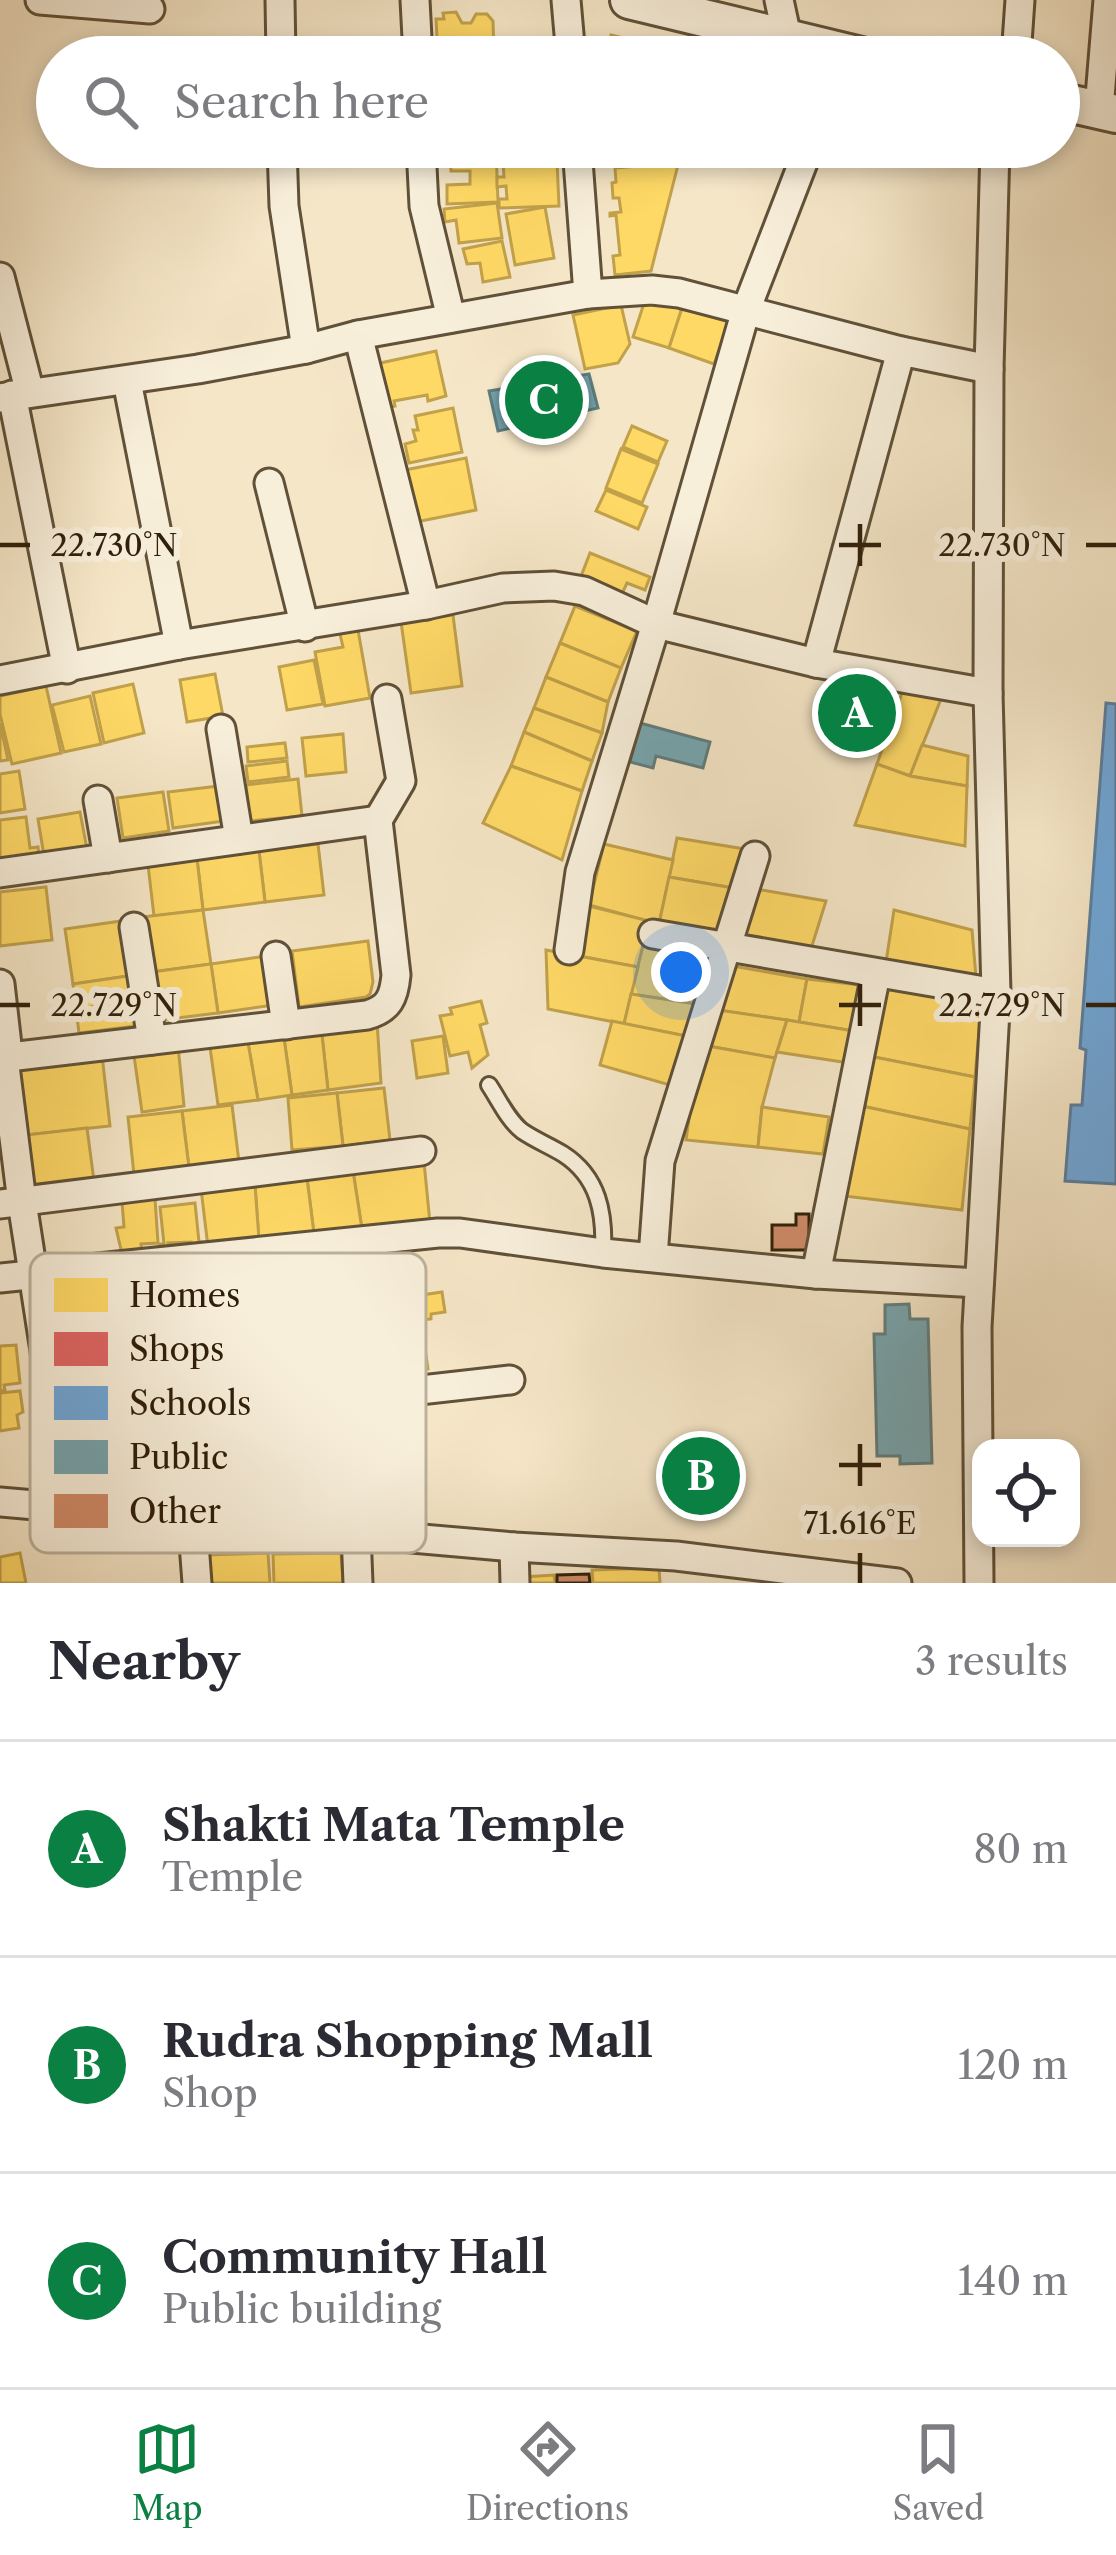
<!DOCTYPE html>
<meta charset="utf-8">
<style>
:root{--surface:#fff;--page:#f7f7f7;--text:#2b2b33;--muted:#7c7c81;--line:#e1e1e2;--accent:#0b8043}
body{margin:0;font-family:"Libre Caslon Text",serif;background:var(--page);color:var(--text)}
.controls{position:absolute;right:36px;bottom:36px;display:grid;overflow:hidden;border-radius:24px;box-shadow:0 6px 18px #0003}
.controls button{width:108px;height:108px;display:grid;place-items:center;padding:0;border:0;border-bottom:3px solid var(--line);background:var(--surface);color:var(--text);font:60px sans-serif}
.you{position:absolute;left:681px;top:972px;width:42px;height:42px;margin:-30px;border:9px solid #fff;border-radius:50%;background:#1a73e8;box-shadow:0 0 0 18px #1a73e833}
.badge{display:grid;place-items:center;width:78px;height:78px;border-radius:50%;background:var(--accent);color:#fff;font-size:39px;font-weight:700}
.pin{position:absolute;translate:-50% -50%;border:6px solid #fff;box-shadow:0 3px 12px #0006}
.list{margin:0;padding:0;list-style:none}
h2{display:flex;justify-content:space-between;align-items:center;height:156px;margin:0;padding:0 48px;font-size:51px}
h2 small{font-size:39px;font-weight:400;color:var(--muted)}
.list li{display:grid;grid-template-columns:78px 1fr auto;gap:36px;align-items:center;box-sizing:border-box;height:216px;padding:0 48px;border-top:3px solid var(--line)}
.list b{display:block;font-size:45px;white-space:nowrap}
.list p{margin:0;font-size:39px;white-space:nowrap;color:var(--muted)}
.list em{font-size:39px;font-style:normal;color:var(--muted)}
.icon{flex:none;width:66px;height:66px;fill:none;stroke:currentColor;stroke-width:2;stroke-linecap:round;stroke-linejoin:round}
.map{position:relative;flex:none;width:1116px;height:1583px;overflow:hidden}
.search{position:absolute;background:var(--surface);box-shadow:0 6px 18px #0003;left:36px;right:36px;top:36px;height:132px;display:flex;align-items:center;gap:30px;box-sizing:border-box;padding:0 42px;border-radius:66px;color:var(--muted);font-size:45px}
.sheet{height:804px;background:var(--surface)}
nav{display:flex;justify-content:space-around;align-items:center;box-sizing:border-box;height:168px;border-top:3px solid var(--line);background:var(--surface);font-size:33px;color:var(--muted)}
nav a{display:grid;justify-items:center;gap:6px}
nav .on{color:var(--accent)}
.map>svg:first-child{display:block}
.homes{fill:#ffd966;stroke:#c1a14a;stroke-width:3}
.shops{fill:#e06666;stroke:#ab514a;stroke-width:3}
.schools{fill:#6fa8dc;stroke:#5c7f9d;stroke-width:3}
.public{fill:#76a5af;stroke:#617d7d;stroke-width:3}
.building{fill:#d08b69;stroke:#2f1f09;stroke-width:3}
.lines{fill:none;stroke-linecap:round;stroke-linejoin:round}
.service-casing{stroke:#605138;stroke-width:20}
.minor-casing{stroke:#605138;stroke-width:33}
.tertiary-casing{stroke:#605138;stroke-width:42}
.service{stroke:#f8efdb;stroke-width:14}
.minor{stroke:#f8efdb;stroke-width:27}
.tertiary{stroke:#f8efdb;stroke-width:36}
.ticks{fill:none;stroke:#2f1f09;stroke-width:4.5}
.key{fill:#f8efdb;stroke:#bcb19c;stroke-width:3}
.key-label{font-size:33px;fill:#2f1f09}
.ticks-label{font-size:30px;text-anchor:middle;fill:#2f1f09;stroke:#f8efdb;stroke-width:12;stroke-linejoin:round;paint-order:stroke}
</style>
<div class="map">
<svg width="1116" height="1583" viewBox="0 0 1116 1583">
<rect width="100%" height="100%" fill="#f5e6c7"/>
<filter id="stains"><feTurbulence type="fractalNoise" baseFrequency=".00167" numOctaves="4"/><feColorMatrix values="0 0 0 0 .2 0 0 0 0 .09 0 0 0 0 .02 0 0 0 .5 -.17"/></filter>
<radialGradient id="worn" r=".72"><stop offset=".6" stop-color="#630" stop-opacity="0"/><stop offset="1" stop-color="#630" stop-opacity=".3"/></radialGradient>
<!-- homes -->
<g class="homes">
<polygon points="456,12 462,23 471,23 476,14 487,14 493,21 494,57 438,57 436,19 444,19 443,13"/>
<polygon points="611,35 648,44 645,57 606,57"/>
<polygon points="442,147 496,147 498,202 447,204 447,185 470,184 470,171 451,171 450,155 443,155"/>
<polygon points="502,147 561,147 561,160 499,161"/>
<polygon points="651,155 660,155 660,163 679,161 651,271 615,275 613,256 620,255 616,215 610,216 610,213 621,212 619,198 613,198 612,183 616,182 615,168 652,165"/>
<polygon points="557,161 559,206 499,208 499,199 507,199 506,186 497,187 497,177 504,177 503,163"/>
<polygon points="497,203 502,238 459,243 456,220 445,222 444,209"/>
<polygon points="545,207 554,258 515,265 506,214"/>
<polygon points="502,241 510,277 483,282 480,263 467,264 463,249"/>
<polygon points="646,297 682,308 669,348 633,337"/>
<polygon points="621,305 630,344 618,363 585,369 573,315"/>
<polygon points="682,308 729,322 714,364 669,348"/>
<polygon points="436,351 446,396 428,401 427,395 394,401 395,406 380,409 371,365"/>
<polygon points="453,408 462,452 409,463 405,444 416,441 413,430 418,430 415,416"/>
<polygon points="632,426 667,441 658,462 623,447"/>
<polygon points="621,449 658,464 642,503 606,488"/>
<polygon points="466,458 476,510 416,522 405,470"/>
<polygon points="606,490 647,507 638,529 596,511"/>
<polygon points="590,553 650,577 645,590 627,583 621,596 580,579"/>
<polygon points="575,606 637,631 621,668 560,643"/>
<polygon points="453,615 462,686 411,693 401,622"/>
<polygon points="358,630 370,698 325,706 315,652 343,647 340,634"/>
<polygon points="560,643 621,668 608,702 546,677"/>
<polygon points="314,660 323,704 287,710 279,667"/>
<polygon points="215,674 223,716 187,722 180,680"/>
<polygon points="546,677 608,702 602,733 534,708"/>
<polygon points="133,684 144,733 104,743 93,693"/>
<polygon points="46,686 61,753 12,764 0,714 0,696"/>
<polygon points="903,690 941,699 910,776 877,764"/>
<polygon points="90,696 101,744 64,752 52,705"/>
<polygon points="534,708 602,733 592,761 524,732"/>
<polygon points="0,723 8,760 0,761"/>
<polygon points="524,732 592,761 582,791 511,766"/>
<polygon points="343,734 346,772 306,776 302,738"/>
<polygon points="285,743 287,758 248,762 247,747"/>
<polygon points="922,745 968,756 967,786 910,776"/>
<polygon points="287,761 289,777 248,782 246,766"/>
<polygon points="877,764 910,776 967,786 965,846 855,825"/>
<polygon points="511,766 582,791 562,860 483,823"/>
<polygon points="19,771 25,809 0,813 0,774"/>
<polygon points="298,779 302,816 250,821 246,785"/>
<polygon points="219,786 224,821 173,828 168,792"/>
<polygon points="163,792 169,831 123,838 117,798"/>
<polygon points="80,812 87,849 44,856 38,819"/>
<polygon points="26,817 30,848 38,847 39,857 0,862 0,820"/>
<polygon points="677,838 751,850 739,889 669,877"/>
<polygon points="318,844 324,895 265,902 259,851"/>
<polygon points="604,844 673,860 659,924 589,905"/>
<polygon points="259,851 265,902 203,910 197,859"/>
<polygon points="197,859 203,910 154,916 148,865"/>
<polygon points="669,877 739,889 723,937 659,924"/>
<polygon points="46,887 52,940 0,946 0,892"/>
<polygon points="756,889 826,901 811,949 744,936"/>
<polygon points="585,905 649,921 638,967 579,956"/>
<polygon points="203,910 211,964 152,972 142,917"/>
<polygon points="894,910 972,930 976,977 886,962"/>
<polygon points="121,921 128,976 73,984 65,929"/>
<polygon points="368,941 373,982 370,994 366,997 299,1007 292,951"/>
<polygon points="643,946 711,959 696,1004 631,994"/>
<polygon points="546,950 638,967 624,1024 548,1009"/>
<polygon points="267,956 274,1005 218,1013 211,964"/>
<polygon points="211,964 218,1013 161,1020 152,972"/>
<polygon points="727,965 807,979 799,1022 718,1010"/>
<polygon points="128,976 132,1002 76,1009 73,984"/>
<polygon points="807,979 861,985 854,1031 799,1022"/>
<polygon points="883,983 980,1001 981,1009 975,1077 869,1056"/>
<polygon points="631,994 696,1004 686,1036 624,1024"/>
<polygon points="481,1001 487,1023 480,1025 488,1055 472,1068 468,1052 450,1056 440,1016 452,1014 450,1008"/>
<polygon points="132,1002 136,1026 79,1033 76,1009"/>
<polygon points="718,1010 787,1020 775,1058 708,1046"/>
<polygon points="787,1020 854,1031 849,1063 777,1052"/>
<polygon points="377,1021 381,1083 328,1090 321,1026"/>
<polygon points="612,1021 686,1036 673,1086 600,1065"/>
<polygon points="321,1026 328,1090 292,1095 283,1031"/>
<polygon points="283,1031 292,1095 258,1100 247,1037"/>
<polygon points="443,1036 448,1073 417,1078 412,1041"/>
<polygon points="247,1037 258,1100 218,1105 209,1040"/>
<polygon points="178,1046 184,1106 142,1112 133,1049"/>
<polygon points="708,1046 775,1058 762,1107 758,1147 686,1140 691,1104"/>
<polygon points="102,1055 110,1126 26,1135 19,1069"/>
<polygon points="869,1056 975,1077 970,1129 857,1105"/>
<polygon points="384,1088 390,1140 343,1146 337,1093"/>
<polygon points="337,1093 343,1146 292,1150 288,1098"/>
<polygon points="232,1105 239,1162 189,1168 182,1111"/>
<polygon points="857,1105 970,1129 962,1210 836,1195"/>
<polygon points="762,1107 829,1117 823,1154 758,1147"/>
<polygon points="182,1111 189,1168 134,1175 128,1117"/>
<polygon points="87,1128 94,1181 32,1189 26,1135"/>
<polygon points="424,1162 430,1223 362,1229 353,1171"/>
<polygon points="353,1171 362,1229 314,1234 307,1178"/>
<polygon points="307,1178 314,1234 259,1240 255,1185"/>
<polygon points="255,1185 259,1240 208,1247 201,1189"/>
<polygon points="155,1199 158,1243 141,1244 142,1253 122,1254 116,1228 124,1227 122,1202"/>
<polygon points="195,1203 199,1242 203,1242 204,1247 191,1248 191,1242 168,1243 169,1252 160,1253 159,1244 164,1244 160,1207"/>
<polygon points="442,1292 445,1312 431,1314 431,1319 421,1320 428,1369 404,1372 406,1380 400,1381 392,1322 397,1321 395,1313 389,1314 388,1300"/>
<polygon points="16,1345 20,1383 4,1385 5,1390 0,1391 0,1346"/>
<polygon points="20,1391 23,1412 17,1415 19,1428 0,1431 0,1393"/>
<polygon points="20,1553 26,1583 0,1583 0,1557"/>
<polygon points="268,1553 270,1583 206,1583 205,1555"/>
<polygon points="341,1553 343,1583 274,1583 273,1554"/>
<polygon points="659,1568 660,1583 593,1583 592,1570"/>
<polygon points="554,1575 555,1583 523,1583 523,1577"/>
</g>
<!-- shops -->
<polygon class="shops" points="696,1438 719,1438 710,1492 688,1491 690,1461 695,1459"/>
<!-- schools -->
<polygon class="schools" points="1106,703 1116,704 1116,1184 1065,1181 1071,1105 1082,1105 1086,1050 1080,1048"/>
<!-- public -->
<g class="public">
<polygon points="589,374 598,408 498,431 489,391"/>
<polygon points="830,696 887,701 885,731 827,726"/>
<polygon points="640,723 710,742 703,768 656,756 653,768 630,762"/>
<polygon points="909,1304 910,1319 928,1319 932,1463 900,1464 900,1456 877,1456 874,1334 885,1334 885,1305"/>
</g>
<!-- building -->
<g class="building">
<polygon points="796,1214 809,1214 809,1250 772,1250 772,1225 796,1225"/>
<polygon points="589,1574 590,1583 557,1583 557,1575"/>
</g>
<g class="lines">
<defs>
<path id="service" d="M489 1085C499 1100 508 1120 522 1131 535 1140 550 1146 563 1154 599 1177 605 1214 603 1253"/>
<g id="minor">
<polyline points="40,0 150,9"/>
<polyline points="280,0 281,57"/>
<polyline points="415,0 418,57"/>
<polyline points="566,0 571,57"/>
<polyline points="779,0 787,37"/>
<polyline points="1016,57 1020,0"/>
<polyline points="1099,109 1108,0"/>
<polyline points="282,147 284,206 306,349"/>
<polyline points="421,147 424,206 451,318"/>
<polyline points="577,147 588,294"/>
<polyline points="0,277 30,393"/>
<polyline points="358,335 426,605"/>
<polyline points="127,381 179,645"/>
<polyline points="12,395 67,669"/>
<polyline points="0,398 198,369 306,349 358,335 588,294 652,290 679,293 901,351 989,369"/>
<polyline points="269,483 305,627"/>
<polyline points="816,663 901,351"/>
<polyline points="0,680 179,645 426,605 503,588 554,586 584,591 656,624 816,663 988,693"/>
<polyline points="221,729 239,839"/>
<polyline points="98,800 108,858"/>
<polyline points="0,873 378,820"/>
<polyline points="134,927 152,1040"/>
<polyline points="653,934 996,993"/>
<polyline points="569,950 580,872 656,624 746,310 809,147"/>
<polyline points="276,956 286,1025"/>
<polyline points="0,984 7,1045 4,1058 22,1202 69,1507"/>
<path d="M0 1058 367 1015C389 1009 394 997 396 975L378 820 401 781 387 699"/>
<polyline points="0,1204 421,1151"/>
<polyline points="653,1257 660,1161 755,856"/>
<polyline points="816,1274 876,974"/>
<polyline points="0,1278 438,1233 460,1233 603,1253 816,1274 979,1283"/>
<polyline points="56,1431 510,1380"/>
<polyline points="0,1502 514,1547 676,1556 897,1583"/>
<polyline points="192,1517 197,1583"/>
<polyline points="356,1533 358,1583"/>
<polyline points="514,1547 515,1583"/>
<polyline points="979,1583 977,1327 996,993 988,693 989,369 995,147"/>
</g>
<g id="tertiary">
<polyline points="629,0 865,57"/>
<polyline points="1059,101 1116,114"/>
</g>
</defs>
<!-- service casing -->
<use href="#service" class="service-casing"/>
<!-- minor casing -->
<use href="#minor" class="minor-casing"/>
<!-- tertiary casing -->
<use href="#tertiary" class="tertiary-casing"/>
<!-- service -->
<use href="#service" class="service"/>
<!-- minor -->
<use href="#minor" class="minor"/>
<!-- tertiary -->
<use href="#tertiary" class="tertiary"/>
</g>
<!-- ticks -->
<path class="ticks" d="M860 524V566M0 545H30M839 545H881M1086 545H1116M860 984V1026M0 1005H30M839 1005H881M1086 1005H1116M860 1444V1486M839 1465H881M860 1553V1583"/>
<!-- legend -->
<rect x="30" y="1253" width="396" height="300" rx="18" class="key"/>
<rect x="54" y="1278" width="54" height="34" fill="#ffd966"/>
<rect x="54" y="1332" width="54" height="34" fill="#e06666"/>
<rect x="54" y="1386" width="54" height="34" fill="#6fa8dc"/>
<rect x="54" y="1440" width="54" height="34" fill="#76a5af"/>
<rect x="54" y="1494" width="54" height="34" fill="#d08b69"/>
<g class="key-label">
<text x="129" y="1307">Homes</text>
<text x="129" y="1361">Shops</text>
<text x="129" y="1415">Schools</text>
<text x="129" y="1469">Public</text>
<text x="129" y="1523">Other</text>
</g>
<g class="ticks-label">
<text x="114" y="556">22.730°N</text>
<text x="1002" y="556">22.730°N</text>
<text x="114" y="1016">22.729°N</text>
<text x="1002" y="1016">22.729°N</text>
<text x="860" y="1534">71.616°E</text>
</g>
<rect width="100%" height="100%" filter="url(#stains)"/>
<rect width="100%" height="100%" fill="url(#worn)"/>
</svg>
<div class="controls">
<button><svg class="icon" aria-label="locate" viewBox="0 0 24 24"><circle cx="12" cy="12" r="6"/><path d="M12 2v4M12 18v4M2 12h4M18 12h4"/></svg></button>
</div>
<div class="you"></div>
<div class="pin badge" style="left:857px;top:713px">A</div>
<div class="pin badge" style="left:701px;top:1476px">B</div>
<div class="pin badge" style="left:544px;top:400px">C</div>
<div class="search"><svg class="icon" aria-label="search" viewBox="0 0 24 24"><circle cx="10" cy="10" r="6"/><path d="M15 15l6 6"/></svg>Search here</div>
</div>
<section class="sheet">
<h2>Nearby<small>3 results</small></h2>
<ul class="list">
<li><span class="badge">A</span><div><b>Shakti Mata Temple</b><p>Temple</p></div><em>80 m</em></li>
<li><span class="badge">B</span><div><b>Rudra Shopping Mall</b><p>Shop</p></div><em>120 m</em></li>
<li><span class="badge">C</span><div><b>Community Hall</b><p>Public building</p></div><em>140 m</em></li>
</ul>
</section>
<nav>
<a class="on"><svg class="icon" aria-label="map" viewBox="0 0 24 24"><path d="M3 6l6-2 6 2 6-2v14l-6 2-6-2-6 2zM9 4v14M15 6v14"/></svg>Map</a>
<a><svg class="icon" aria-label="directions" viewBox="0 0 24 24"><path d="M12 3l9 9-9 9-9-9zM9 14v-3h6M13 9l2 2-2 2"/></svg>Directions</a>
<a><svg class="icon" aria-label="saved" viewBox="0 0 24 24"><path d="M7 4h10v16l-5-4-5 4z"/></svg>Saved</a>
</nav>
